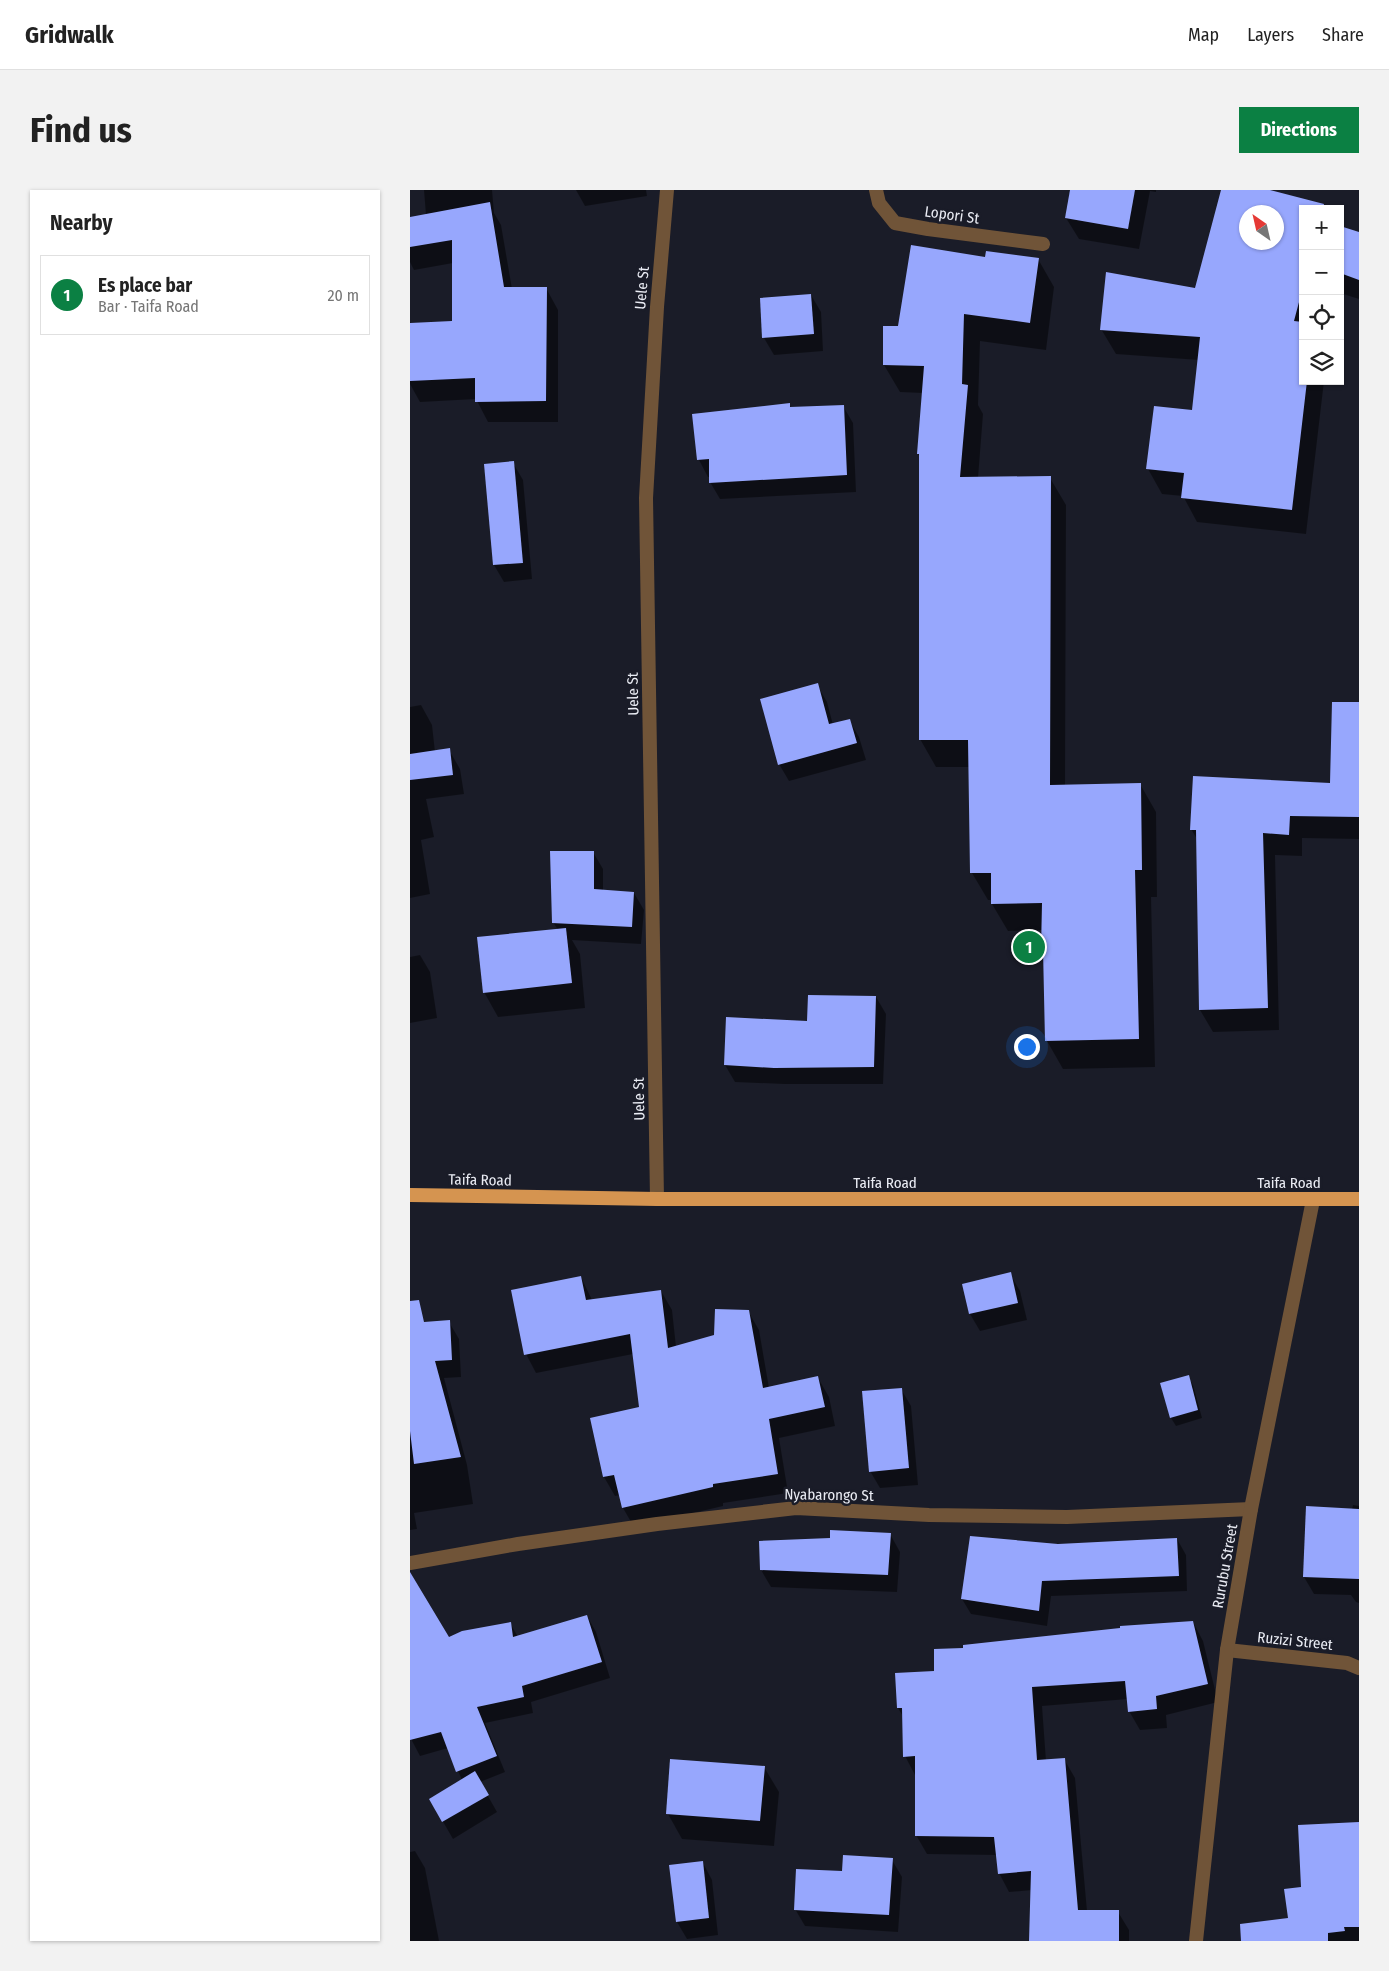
<!DOCTYPE html>
<meta charset="utf-8">
<style>
:root{--surface:#fff;--page:#f2f2f2;--text:#222;--muted:#767676;--line:#e0e0e0;--accent:#0b8043}
body{margin:0;font-family:"Fira Sans Condensed",sans-serif;background:var(--page);color:var(--text)}
.controls{position:absolute;right:15px;top:15px;display:grid;overflow:hidden;border-radius:0px;box-shadow:0 1px 4px #0004}
.controls button{width:45px;height:45px;display:grid;place-items:center;padding:0;border:0;border-bottom:1px solid var(--line);background:var(--surface);color:var(--text);font:25px sans-serif}
.compass{position:absolute;left:829px;top:15px;width:45px;height:45px;border-radius:50%;background:var(--surface);box-shadow:0 1px 4px #0004;rotate:326deg}
.you{position:absolute;left:616px;top:856px;width:18px;height:18px;margin:-12px;border:4px solid #fff;border-radius:50%;background:#1a73e8;box-shadow:0 0 0 8px #1a73e833}
.badge{display:grid;place-items:center;width:32px;height:32px;border-radius:50%;background:var(--accent);color:#fff;font-size:16px;font-weight:700}
.pin{position:absolute;translate:-50% -50%;border:2px solid #fff;box-shadow:0 1px 5px #0006}
.list{margin:0;padding:0;list-style:none}
h2{display:flex;justify-content:space-between;align-items:center;height:65px;margin:0;padding:0 20px;font-size:21px}
h2 small{font-size:16px;font-weight:400;color:var(--muted)}
.list li{display:grid;grid-template-columns:32px 1fr auto;gap:15px;align-items:center;box-sizing:border-box;height:80px;margin:0 10px 10px;padding:0 10px;border:1px solid var(--line);border-radius:0px}
.list b{display:block;font-size:19px;white-space:nowrap}
.list p{margin:0;font-size:16px;white-space:nowrap;color:var(--muted)}
.list em{font-size:16px;font-style:normal;color:var(--muted)}
.icon{flex:none;width:28px;height:28px;fill:none;stroke:currentColor;stroke-width:2;stroke-linecap:round;stroke-linejoin:round}
.map{position:relative;flex:none;width:949px;height:1751px;overflow:hidden;border-radius:0px}
header{display:flex;align-items:center;gap:30px;box-sizing:border-box;height:70px;padding:0 25px;background:var(--surface);border-bottom:1px solid var(--line)}
header strong{font-size:24px}
nav{display:flex;gap:28px;margin-inline-start:auto;font-size:18px}
.intro{display:flex;align-items:center;justify-content:space-between;box-sizing:border-box;height:120px;padding:0 30px}
h1{margin:0;font-size:35px}
.button{padding:12px 22px;border-radius:0px;background:var(--accent);color:#fff;font-size:18px;font-weight:700}
main{display:flex;gap:30px;padding:0 30px}
aside{flex:1;background:var(--surface);border-radius:0px;box-shadow:0 1px 4px #0004}
.map>svg:first-child{display:block}
.shadow{fill:#0007;fill-rule:evenodd}
.building{fill:#97a7fd;fill-rule:evenodd}
.lines{fill:none;stroke-linecap:round;stroke-linejoin:round}
.minor{stroke:#705438;stroke-width:14}
.trunk{stroke:#d59450;stroke-width:14}
.labels{text-anchor:middle;dominant-baseline:central;stroke-width:5;stroke-linejoin:round;paint-order:stroke}
.street-label{font-size:15px;fill:#eaecf4;stroke:#1a1c28}
</style>
<header>
<strong>Gridwalk</strong>
<nav><a>Map</a><a>Layers</a><a>Share</a></nav>
</header>
<div class="intro"><h1>Find us</h1><a class="button">Directions</a></div>
<main>
<aside>
<h2>Nearby<small></small></h2>
<ul class="list">
<li><span class="badge">1</span><div><b>Es place bar</b><p>Bar · Taifa Road</p></div><em>20 m</em></li>
</ul>
</aside>
<div class="map">
<svg width="949" height="1751" viewBox="0 0 949 1751">
<rect width="100%" height="100%" fill="#1a1c28"/>
<!-- shadow -->
<g class="shadow">
<polygon points="14,0 82,0 84,23 91,35 102,99 136,98 148,120 148,232 78,232 66,209 10,212 0,194 0,134 43,132 43,73 4,80 0,72 0,28 16,25"/>
<polygon points="166,0 236,0 237,6 175,16"/>
<polygon points="661,0 746,0 746,2 740,1 729,59 669,49 656,28"/>
<path d="M812 0H849L913 15 916 19H893V191H914L896 344 787 332 773 306 752 304 738 279 783 221 789 170 706 164 691 139 786 100ZM836 22H866V52H836Z"/>
<polygon points="930,37 949,43 949,109 930,103"/>
<polygon points="576,68 628,69 644,97 636,160 570,151 568,215 573,224 568,288 640,288 656,315 655,596 730,594 746,622 747,707 741,707 745,877 653,879 637,851 633,740 598,741 582,714 582,710 578,710 562,683 560,577 526,577 510,549 511,268 508,264 513,203 490,202 474,175 489,137"/>
<polygon points="401,105 411,122 413,161 364,165 354,148"/>
<polygon points="379,214 381,218 433,216 443,233 446,302 310,309 300,292 300,287 298,287 289,270 283,225"/>
<polygon points="103,273 113,290 122,389 94,392 84,375"/>
<polygon points="407,495 417,512 423,535 439,530 449,547 456,570 379,591 369,574"/>
<polygon points="949,513 949,649 892,648 892,666 865,665 869,840 803,842 790,820 787,649 781,639 921,595"/>
<polygon points="11,515 22,535 25,562 39,560 50,579 54,604 16,609 24,647 11,650 20,704 0,708 0,517"/>
<polygon points="183,662 193,679 193,701 224,703 234,720 231,754 162,750 170,764 175,818 88,827 74,802 148,740 143,732"/>
<polygon points="10,765 20,782 27,828 0,833 0,767"/>
<polygon points="466,807 476,824 473,894 374,894 325,892 315,875 398,832"/>
<polygon points="600,1084 610,1101 617,1130 570,1141 560,1124 553,1094"/>
<polygon points="171,1087 182,1110 251,1101 262,1120 266,1157 305,1146 338,1121 349,1140 359,1198 408,1188 419,1207 425,1236 369,1248 378,1303 313,1313 313,1316 224,1337 213,1318 210,1305 205,1306 194,1287 181,1229 230,1218 223,1164 126,1183 116,1164"/>
<polygon points="39,1132 49,1149 51,1187 34,1188 57,1275 63,1314 4,1323 7,1339 0,1340 0,1133"/>
<polygon points="778,1187 783,1195 792,1228 766,1236 761,1228"/>
<polygon points="491,1199 501,1216 508,1295 470,1298 460,1281"/>
<polygon points="943,1315 949,1316 949,1413 946,1412 941,1405 904,1404 894,1387 942,1320"/>
<polygon points="480,1344 490,1362 487,1402 361,1397 351,1380"/>
<polygon points="767,1349 776,1365 777,1401 641,1406 637,1436 561,1424 552,1409 648,1355"/>
<polygon points="0,1413 38,1448 100,1433 108,1447 177,1426 186,1442 200,1488 121,1512 123,1523 75,1533 95,1582 70,1592 87,1622 43,1649 20,1609 52,1590 38,1558 10,1566 0,1547"/>
<polygon points="783,1432 793,1451 808,1512 756,1525 757,1538 730,1540 719,1521 718,1509 632,1516 636,1571 654,1569 665,1588 677,1721 708,1722 719,1740 719,1751 621,1751 622,1700 599,1702 589,1683 587,1665 517,1664 506,1645 505,1585 495,1566 494,1528 488,1518 525,1482 554,1459"/>
<polygon points="354,1577 369,1602 364,1656 272,1649 258,1624"/>
<polygon points="949,1633 949,1751 869,1751 892,1698"/>
<polygon points="5,1661 15,1678 29,1751 0,1751 0,1662"/>
<polygon points="482,1670 492,1687 488,1742 395,1736 385,1719 433,1682"/>
<polygon points="293,1673 302,1690 308,1745 277,1749 267,1732"/>
</g>
<!-- building -->
<g class="building">
<polygon points="660,0 725,0 718,39 655,28"/>
<path d="M811 0H860L914 14 913 19H893V97L884 131 893 132V191H897L882 320 771 308 774 283 736 279 744 216 782 220 790 147 690 140 696 82 785 98ZM836 22H866V52H836Z"/>
<polygon points="80,12 94,97 137,97 136,211 65,212 65,188 0,191 0,133 42,131 42,50 0,57 0,27"/>
<polygon points="930,36 949,42 949,90 930,83"/>
<polygon points="501,55 575,67 576,61 629,68 620,133 554,124 552,194 558,195 550,287 641,286 640,595 731,593 732,680 725,680 729,849 635,851 633,759 631,759 632,713 581,714 581,683 560,683 558,550 509,550 509,264 507,264 514,176 473,175 473,136 488,136"/>
<polygon points="401,104 404,144 352,148 350,108"/>
<polygon points="380,213 380,217 434,215 437,285 299,293 299,269 287,270 282,224"/>
<polygon points="104,271 113,373 83,375 74,274"/>
<polygon points="408,493 419,534 440,529 447,553 368,575 350,509"/>
<polygon points="922,512 949,512 949,627 880,626 879,645 853,643 858,818 789,820 786,640 780,640 783,586 920,593"/>
<polygon points="40,558 43,585 0,590 0,564"/>
<polygon points="140,661 184,661 184,699 224,702 222,737 142,733"/>
<polygon points="156,738 162,793 73,803 67,747"/>
<polygon points="398,805 466,806 464,877 364,878 314,875 316,827 397,831"/>
<polygon points="601,1082 608,1113 559,1124 552,1094"/>
<polygon points="171,1086 176,1110 251,1100 258,1158 304,1145 305,1119 339,1120 353,1198 408,1186 415,1217 359,1229 368,1284 303,1294 303,1297 212,1318 204,1285 193,1287 180,1228 229,1217 220,1144 114,1165 101,1100"/>
<polygon points="9,1110 14,1132 40,1130 42,1170 25,1171 51,1267 4,1274 0,1241 0,1111"/>
<polygon points="779,1185 788,1220 760,1228 750,1193"/>
<polygon points="492,1198 499,1278 459,1282 452,1201"/>
<polygon points="896,1316 949,1319 949,1389 893,1387"/>
<polygon points="420,1340 481,1343 478,1385 350,1380 349,1351 420,1348"/>
<polygon points="560,1346 648,1354 767,1348 769,1386 632,1391 629,1421 551,1409"/>
<polygon points="0,1382 39,1447 52,1441 101,1432 103,1447 177,1425 192,1472 112,1496 114,1507 67,1517 87,1566 46,1582 31,1542 0,1550"/>
<polygon points="783,1431 798,1494 746,1506 747,1519 718,1522 715,1491 622,1497 627,1570 655,1568 668,1720 709,1720 709,1751 619,1751 621,1681 588,1684 584,1647 505,1646 505,1566 493,1567 492,1518 487,1518 485,1483 524,1481 524,1459 553,1458 553,1455 710,1438 710,1436"/>
<polygon points="260,1569 355,1576 350,1631 256,1624"/>
<polygon points="65,1581 79,1605 32,1632 19,1609"/>
<polygon points="949,1632 949,1737 934,1737 935,1741 918,1743 918,1751 831,1751 830,1734 878,1728 874,1699 891,1697 888,1635"/>
<polygon points="433,1665 483,1668 479,1725 384,1720 386,1679 432,1681"/>
<polygon points="293,1671 299,1728 266,1732 259,1675"/>
</g>
<g class="lines">
<!-- minor -->
<g class="minor">
<polyline points="466,0 469,13 485,33 518,39 633,54"/>
<polyline points="247,1009 236,308 247,117 257,0"/>
<polyline points="0,1373 108,1354 247,1334 386,1318 519,1325 657,1327 841,1319"/>
<polyline points="817,1460 937,1473 949,1478"/>
<polyline points="786,1751 817,1460 841,1319 903,1010"/>
</g>
<!-- trunk -->
<polyline class="trunk" points="0,1005 247,1009 949,1009"/>
</g>
<g class="labels">
<!-- street labels -->
<g class="street-label">
<text transform="translate(542 25) rotate(8)">Lopori St</text>
<text transform="translate(232 98) rotate(-85)">Uele St</text>
<text transform="translate(223 504) rotate(-91)">Uele St</text>
<text transform="translate(229 909) rotate(-91)">Uele St</text>
<text transform="translate(70 990) rotate(1)">Taifa Road</text>
<text x="475" y="993">Taifa Road</text>
<text x="879" y="993">Taifa Road</text>
<text transform="translate(419 1305) rotate(1)">Nyabarongo St</text>
<text transform="translate(815 1376) rotate(-80)">Rurubu Street</text>
<text transform="translate(885 1451) rotate(6)">Ruzizi Street</text>
</g>
</g>
</svg>
<div class="controls">
<button>+</button>
<button>−</button>
<button><svg class="icon" aria-label="locate" viewBox="0 0 24 24"><circle cx="12" cy="12" r="6"/><path d="M12 2v4M12 18v4M2 12h4M18 12h4"/></svg></button>
<button><svg class="icon" aria-label="layers" viewBox="0 0 24 24"><path d="M12 4l9 5-9 5-9-5zM3 14l9 5 9-5"/></svg></button>
</div>
<svg class="compass" viewBox="-18 -18 36 36"><path d="M0-13l5 13h-10z" fill="#e53935"/><path d="M0 13l5-13h-10z" fill="#767676"/></svg>
<div class="you"></div>
<div class="pin badge" style="left:619px;top:757px">1</div>
</div>
</main>
